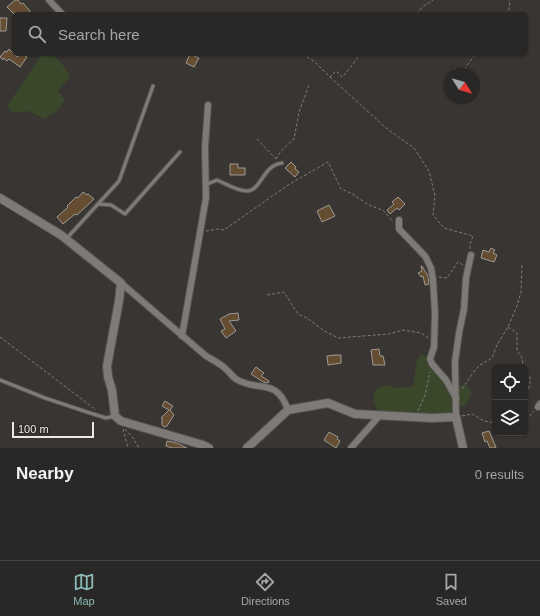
<!DOCTYPE html>
<style>
:root{--surface:#2a2826;--page:#32302e;--text:#f1f3f6;--muted:#a5a6a7;--line:#464443;--accent:#8bbbb9}
body{margin:0;font-family:Arial,sans-serif;background:var(--page);color:var(--text)}
.controls{position:absolute;right:12px;bottom:12px;display:grid;overflow:hidden;border-radius:6px;box-shadow:0 1px 3px #0004}
.controls button{width:36px;height:36px;display:grid;place-items:center;padding:0;border:0;border-bottom:1px solid var(--line);background:var(--surface);color:var(--text);font:20px sans-serif}
.compass{position:absolute;left:444px;top:68px;width:36px;height:36px;border-radius:50%;background:var(--surface);box-shadow:0 1px 3px #0004;rotate:127deg}
.scale{position:absolute;left:12px;bottom:10px;width:82px;box-sizing:border-box;padding-left:4px;border:2px solid #eae8e5;border-top:0;font-size:11px;line-height:14px;white-space:nowrap;color:#eae8e5;-webkit-text-stroke:3px #2e2b28;paint-order:stroke}
.list{margin:0;padding:0;list-style:none}
h2{display:flex;justify-content:space-between;align-items:center;height:52px;margin:0;padding:0 16px;font-size:17px}
h2 small{font-size:13px;font-weight:400;color:var(--muted)}
.icon{flex:none;width:22px;height:22px;fill:none;stroke:currentColor;stroke-width:2;stroke-linecap:round;stroke-linejoin:round}
.map{position:relative;flex:none;width:540px;height:448px;overflow:hidden}
.search{position:absolute;background:var(--surface);box-shadow:0 1px 3px #0004;left:12px;right:12px;top:12px;height:44px;display:flex;align-items:center;gap:10px;box-sizing:border-box;padding:0 14px;border-radius:6px;color:var(--muted);font-size:15px}
.sheet{height:112px;background:var(--surface)}
nav{display:flex;justify-content:space-around;align-items:center;box-sizing:border-box;height:56px;border-top:1px solid var(--line);background:var(--surface);font-size:11px;color:var(--muted)}
nav a{display:grid;justify-items:center;gap:2px}
nav .on{color:var(--accent)}
.map>svg:first-child{display:block}
.green{fill:#3a472a}
.building{fill:#644d31;stroke:#9d9a96}
.lines{fill:none;stroke-linecap:round;stroke-linejoin:round}
.service-casing{stroke:#54524e;stroke-width:5}
.minor-casing{stroke:#54524e;stroke-width:8}
.tertiary-casing{stroke:#54524e;stroke-width:10}
.path{stroke:#7f7c79;stroke-width:1;stroke-dasharray:3 2;stroke-linecap:butt}
.service{stroke:#7e7b77;stroke-width:3}
.minor{stroke:#7e7b77;stroke-width:6}
.tertiary{stroke:#7e7b77;stroke-width:8}
</style>
<div class="map">
<svg width="540" height="448" viewBox="0 0 540 448">
<rect width="100%" height="100%" fill="#383532"/>
<!-- green -->
<g class="green">
<path d="M42 54C58 54 63 64 70 77L58 91 65 100 56 112 45 119 28 111 12 113 7 106Z"/>
<path d="M421 354 428 357C435 377 443 388 467 385L471 393 467 404 448 414 425 415 378 412 373 399 375 390 385 385 398 388 413 386 417 360Z"/>
</g>
<!-- building -->
<g class="building">
<polygon points="15,0 18,0 21,4 23,3 30,11 28,14 14,14 7,7"/>
<polygon points="0,18 7,18 6,31 0,31"/>
<polygon points="9,49 17,57 22,54 27,57 20,67 9,59 7,61 4,58 3,60 0,57 5,51 7,52"/>
<polygon points="190,54 199,58 194,67 186,63"/>
<polygon points="291,162 296,167 295,169 299,172 295,177 285,168"/>
<polygon points="230,164 238,164 238,168 245,168 245,175 230,175"/>
<polygon points="83,192 87,195 88,194 94,199 77,215 75,214 63,224 57,217 68,207 67,206 76,197 78,198"/>
<polygon points="398,197 405,204 399,210 397,208 390,214 387,210 394,204 392,202"/>
<polygon points="329,205 335,216 322,222 317,211"/>
<polygon points="491,248 495,250 493,253 497,255 494,262 481,258 483,250 489,252"/>
<polygon points="421,266 422,266 428,276 429,284 425,285 423,276 421,277 418,273 422,271"/>
<polygon points="238,313 239,320 229,321 236,331 226,338 221,331 225,329 220,319 229,314"/>
<polygon points="379,349 380,356 383,356 385,365 373,365 371,350"/>
<polygon points="335,355 341,355 341,363 328,365 327,356"/>
<polygon points="256,367 264,373 261,376 269,381 268,383 263,382 251,374"/>
<polygon points="165,401 173,406 170,410 174,415 167,426 164,427 162,425 162,418 161,418 169,410 162,406"/>
<polygon points="489,431 495,445 496,448 490,448 487,441 485,442 482,433"/>
<polygon points="329,432 338,437 337,439 340,441 336,448 324,440"/>
<polygon points="167,441 177,443 187,448 172,448 166,446"/>
</g>
<g class="lines">
<defs>
<g id="service">
<path d="M205 185 217 180C226 184 237 191 247 191 261 191 263 165 282 163"/>
<polyline points="98,204 111,205 125,214 180,152"/>
<polyline points="67,238 119,181 153,86"/>
<polyline points="0,380 45,398 87,412 106,418 115,416"/>
</g>
<g id="minor">
<polyline points="49,0 62,14"/>
<polyline points="399,220 399,229 425,256 431,268 433,280 435,314 434,347 430,359 432,364 446,380 456,398"/>
<path d="M121 283 206 356C213 360 221 364 227 370 230 373 232 376 236 379 258 393 276 376 288 410"/>
<polyline points="182,336 206,198 205,148 208,105"/>
<polyline points="538,407 540,404"/>
<polyline points="456,417 455,362 459,333 464,309 466,278 471,255"/>
<polyline points="351,448 380,415"/>
</g>
<g id="tertiary">
<polyline points="0,198 61,235 121,283 119,301 107,366 108,377 112,390 115,416 121,421 203,445 209,448"/>
<polyline points="247,448 288,410 328,403 355,414 432,418 456,417 463,448"/>
</g>
</defs>
<!-- service casing -->
<use href="#service" class="service-casing"/>
<!-- minor casing -->
<use href="#minor" class="minor-casing"/>
<!-- tertiary casing -->
<use href="#tertiary" class="tertiary-casing"/>
<!-- path -->
<g class="path">
<polyline points="417,14 422,7 433,0"/>
<polyline points="505,14 509,9 510,0"/>
<polyline points="303,54 315,62 330,77 336,71 342,77 350,68 360,54"/>
<polyline points="454,68 460,74"/>
<polyline points="462,74 467,65 476,54"/>
<polyline points="330,77 386,128 414,148 429,171 435,196 433,215 444,228 473,236 470,244 470,250"/>
<polyline points="257,139 276,159"/>
<polyline points="276,159 281,151 294,139 299,112 309,85"/>
<polyline points="206,231 218,229 224,230 288,185 328,162 341,189 351,193 367,204 384,211 393,222"/>
<polyline points="439,277 447,278 458,262 463,265"/>
<polyline points="267,295 284,292 298,314 307,318 323,330 338,338 389,334 403,330 421,333 428,338"/>
<path d="M508 327 517 333V351C522 356 523 360 523 367"/>
<polyline points="0,337 96,410"/>
<polyline points="525,374 530,377 530,385 525,398"/>
<polyline points="462,389 475,370 480,365 492,358 497,345 508,327 517,306 521,292 522,263"/>
<polyline points="418,411 425,395 430,372"/>
<polyline points="462,416 472,414 484,421 495,423"/>
<polyline points="525,418 529,417 534,411"/>
<polyline points="123,429 128,448"/>
<polyline points="125,429 133,438 139,448"/>
</g>
<!-- service -->
<use href="#service" class="service"/>
<!-- minor -->
<use href="#minor" class="minor"/>
<!-- tertiary -->
<use href="#tertiary" class="tertiary"/>
</g>
</svg>
<div class="controls">
<button><svg class="icon" aria-label="locate" viewBox="0 0 24 24"><circle cx="12" cy="12" r="6"/><path d="M12 2v4M12 18v4M2 12h4M18 12h4"/></svg></button>
<button><svg class="icon" aria-label="layers" viewBox="0 0 24 24"><path d="M12 4l9 5-9 5-9-5zM3 14l9 5 9-5"/></svg></button>
</div>
<svg class="compass" viewBox="-18 -18 36 36"><path d="M0-13l5 13h-10z" fill="#e53935"/><path d="M0 13l5-13h-10z" fill="#a5a6a7"/></svg>
<div class="scale">100 m</div>
<div class="search"><svg class="icon" aria-label="search" viewBox="0 0 24 24"><circle cx="10" cy="10" r="6"/><path d="M15 15l6 6"/></svg>Search here</div>
</div>
<section class="sheet">
<h2>Nearby<small>0 results</small></h2>
<ul class="list">
</ul>
</section>
<nav>
<a class="on"><svg class="icon" aria-label="map" viewBox="0 0 24 24"><path d="M3 6l6-2 6 2 6-2v14l-6 2-6-2-6 2zM9 4v14M15 6v14"/></svg>Map</a>
<a><svg class="icon" aria-label="directions" viewBox="0 0 24 24"><path d="M12 3l9 9-9 9-9-9zM9 14v-3h6M13 9l2 2-2 2"/></svg>Directions</a>
<a><svg class="icon" aria-label="saved" viewBox="0 0 24 24"><path d="M7 4h10v16l-5-4-5 4z"/></svg>Saved</a>
</nav>
